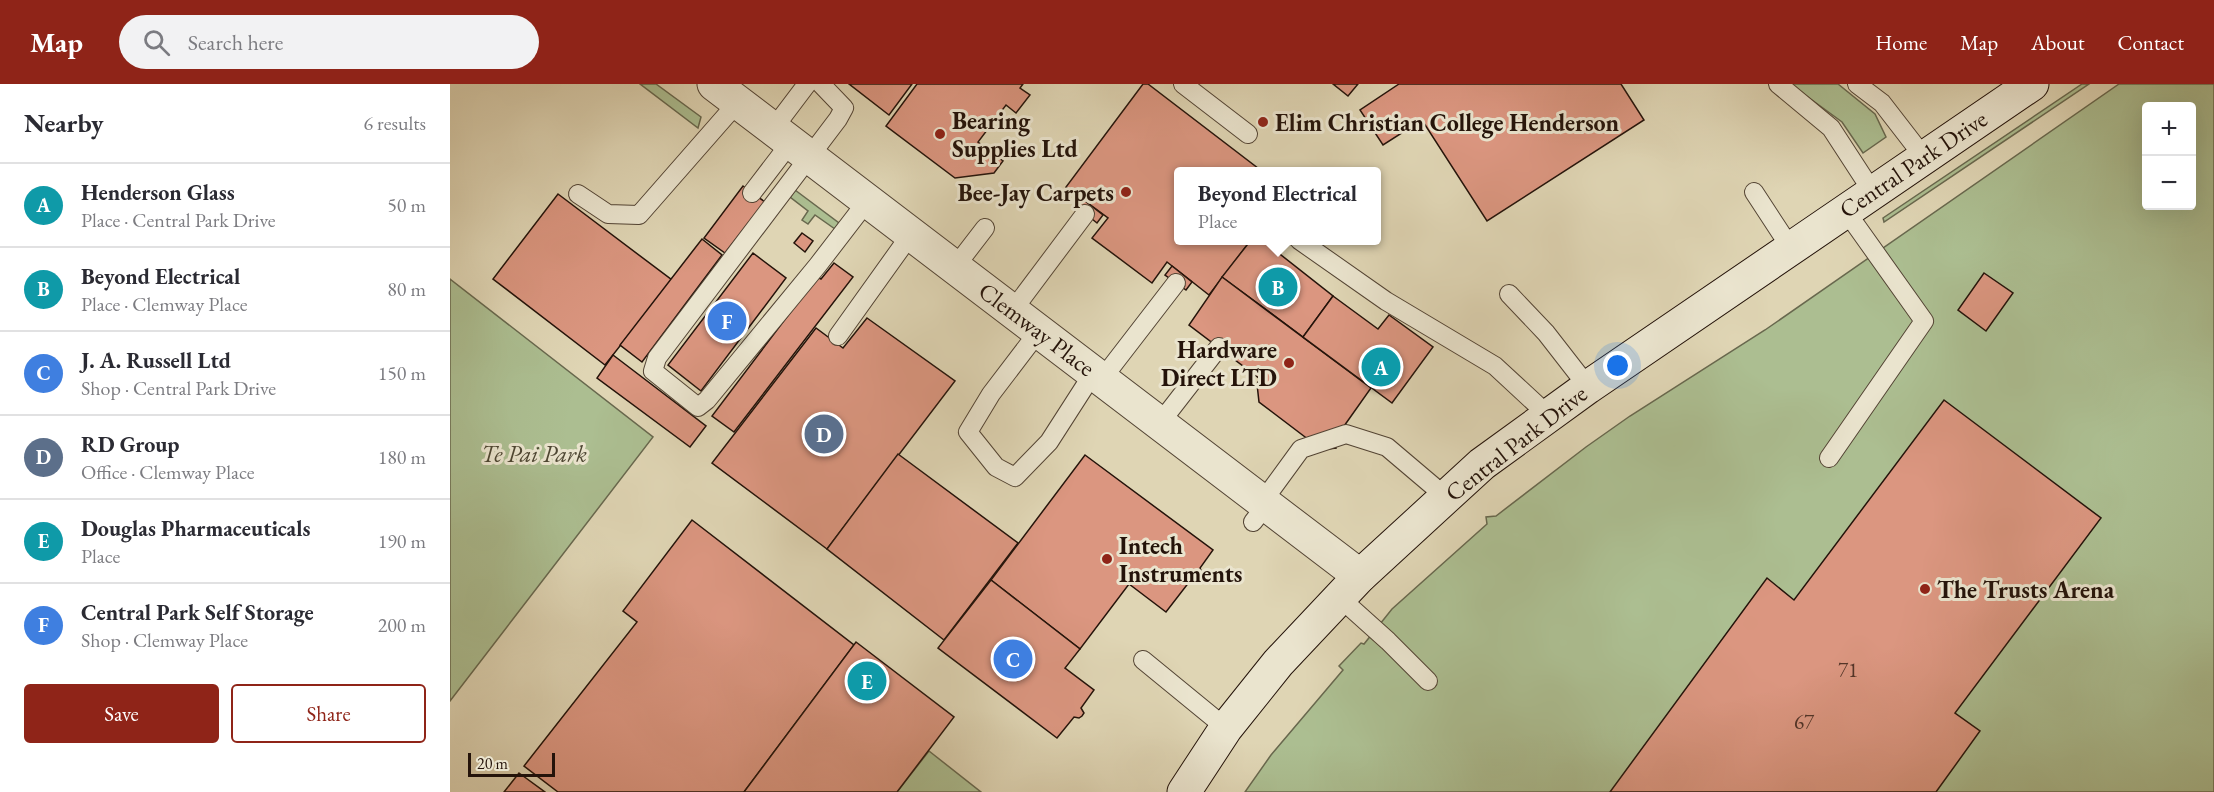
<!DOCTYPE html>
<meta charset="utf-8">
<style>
:root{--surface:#fff;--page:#f2f2f3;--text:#2b2b33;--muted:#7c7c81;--line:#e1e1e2;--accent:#8f2418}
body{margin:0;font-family:"EB Garamond",serif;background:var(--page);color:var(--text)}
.controls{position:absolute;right:18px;top:18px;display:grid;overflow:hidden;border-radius:6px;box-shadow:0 6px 24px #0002}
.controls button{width:54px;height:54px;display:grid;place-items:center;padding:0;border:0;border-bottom:2px solid var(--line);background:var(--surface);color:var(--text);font:30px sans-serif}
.scale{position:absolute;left:18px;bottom:15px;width:87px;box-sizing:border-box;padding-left:6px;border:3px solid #24130a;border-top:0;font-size:16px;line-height:21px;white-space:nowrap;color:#24130a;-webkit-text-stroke:4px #eae4ce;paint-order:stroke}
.you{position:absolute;left:1168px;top:282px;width:21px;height:21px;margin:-15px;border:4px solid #fff;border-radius:50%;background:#1a73e8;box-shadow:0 0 0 9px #1a73e833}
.badge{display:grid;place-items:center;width:39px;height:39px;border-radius:50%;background:var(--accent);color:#fff;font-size:20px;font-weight:700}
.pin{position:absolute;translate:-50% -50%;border:3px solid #fff;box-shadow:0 2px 6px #0006}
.popup{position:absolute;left:724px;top:83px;width:207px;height:78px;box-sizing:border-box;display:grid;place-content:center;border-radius:6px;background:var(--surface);filter:drop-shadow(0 2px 4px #0005);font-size:20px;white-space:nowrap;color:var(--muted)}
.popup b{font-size:22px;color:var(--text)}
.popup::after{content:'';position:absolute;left:50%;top:100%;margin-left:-12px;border:12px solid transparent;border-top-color:var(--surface)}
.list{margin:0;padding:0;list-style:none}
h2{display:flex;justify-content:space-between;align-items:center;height:78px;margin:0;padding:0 24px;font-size:26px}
h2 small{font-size:20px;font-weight:400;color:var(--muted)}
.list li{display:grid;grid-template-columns:39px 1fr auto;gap:18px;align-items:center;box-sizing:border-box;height:84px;padding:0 24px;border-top:2px solid var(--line)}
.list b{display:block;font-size:22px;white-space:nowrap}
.list p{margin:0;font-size:20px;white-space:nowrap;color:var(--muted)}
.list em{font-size:20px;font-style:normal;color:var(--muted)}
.actions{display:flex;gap:12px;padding:18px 24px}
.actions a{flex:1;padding:14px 0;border:2px solid var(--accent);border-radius:6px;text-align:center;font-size:21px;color:var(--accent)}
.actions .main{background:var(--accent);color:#fff}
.icon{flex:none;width:33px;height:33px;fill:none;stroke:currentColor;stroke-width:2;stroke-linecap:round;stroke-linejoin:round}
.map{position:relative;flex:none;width:1764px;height:708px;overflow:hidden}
header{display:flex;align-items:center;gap:36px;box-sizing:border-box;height:84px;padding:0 30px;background:var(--accent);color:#fff}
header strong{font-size:28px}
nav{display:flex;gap:33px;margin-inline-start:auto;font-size:21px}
.search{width:420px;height:54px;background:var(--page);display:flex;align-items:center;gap:15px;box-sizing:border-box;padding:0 21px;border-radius:33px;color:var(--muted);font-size:22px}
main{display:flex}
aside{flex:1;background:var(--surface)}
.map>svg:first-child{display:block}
.green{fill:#acbe91;stroke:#68684e;stroke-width:1.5;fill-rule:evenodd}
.building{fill:#db9680;stroke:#24130a;stroke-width:1.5}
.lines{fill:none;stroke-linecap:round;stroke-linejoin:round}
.service-casing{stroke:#534434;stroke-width:20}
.minor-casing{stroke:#534434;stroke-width:35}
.secondary-casing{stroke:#24130a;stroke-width:35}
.service{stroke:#eae4ce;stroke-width:18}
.minor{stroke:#eae4ce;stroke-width:33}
.secondary{stroke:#eae4ce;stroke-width:33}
.poi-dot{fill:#8f2418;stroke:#eae4ce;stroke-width:2}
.labels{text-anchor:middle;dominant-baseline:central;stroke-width:6;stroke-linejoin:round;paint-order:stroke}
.number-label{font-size:21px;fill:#523428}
.poi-label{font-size:24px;font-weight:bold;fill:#24130a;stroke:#eae4ce;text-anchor:start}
.street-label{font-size:24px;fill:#24130a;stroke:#eae4ce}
.park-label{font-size:24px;font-style:italic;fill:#4d4632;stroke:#eae4ce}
</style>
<header>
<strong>Map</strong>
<div class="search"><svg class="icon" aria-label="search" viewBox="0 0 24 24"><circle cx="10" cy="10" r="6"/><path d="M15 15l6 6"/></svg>Search here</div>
<nav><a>Home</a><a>Map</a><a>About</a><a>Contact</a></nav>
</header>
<main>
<aside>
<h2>Nearby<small>6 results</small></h2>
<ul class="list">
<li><span class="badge" style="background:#0f9aa8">A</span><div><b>Henderson Glass</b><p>Place · Central Park Drive</p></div><em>50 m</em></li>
<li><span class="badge" style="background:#0f9aa8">B</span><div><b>Beyond Electrical</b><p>Place · Clemway Place</p></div><em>80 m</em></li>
<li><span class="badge" style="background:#3f7fe0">C</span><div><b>J. A. Russell Ltd</b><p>Shop · Central Park Drive</p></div><em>150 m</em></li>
<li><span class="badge" style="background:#5c6f8a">D</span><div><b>RD Group</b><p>Office · Clemway Place</p></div><em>180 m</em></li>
<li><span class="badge" style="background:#0f9aa8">E</span><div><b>Douglas Pharmaceuticals</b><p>Place</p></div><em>190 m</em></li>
<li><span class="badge" style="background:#3f7fe0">F</span><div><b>Central Park Self Storage</b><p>Shop · Clemway Place</p></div><em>200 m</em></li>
</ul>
<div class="actions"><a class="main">Save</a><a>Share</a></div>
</aside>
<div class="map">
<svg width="1764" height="708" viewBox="0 0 1764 708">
<rect width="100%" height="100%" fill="#dfd5b4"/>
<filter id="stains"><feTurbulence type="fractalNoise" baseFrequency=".00333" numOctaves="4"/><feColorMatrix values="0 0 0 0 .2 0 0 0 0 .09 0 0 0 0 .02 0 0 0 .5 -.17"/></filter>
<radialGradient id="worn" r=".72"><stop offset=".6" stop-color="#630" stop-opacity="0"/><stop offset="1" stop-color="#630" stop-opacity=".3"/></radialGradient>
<!-- green -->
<g class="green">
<polygon points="190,0 206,0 251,33 248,44"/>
<polygon points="1340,0 1388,0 1425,30 1436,53 1413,69 1392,38"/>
<polygon points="1632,0 1639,0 1434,138 1433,134"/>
<path d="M1669 0H1764V708H795L821 671 893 586 889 582 911 559 914 560 942 525 1037 440 1036 433 1046 432 1136 363 1180 332 1315 246ZM1696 22H1742V122H1696Z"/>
<polygon points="345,106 389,139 385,145 365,131 358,140 352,136 358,127 340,113"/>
<polygon points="0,195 203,353 0,617"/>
<polygon points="479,667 531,708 447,708"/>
</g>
<!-- building -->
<g class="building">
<polygon points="399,0 462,0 439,31"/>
<polygon points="467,0 573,0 570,4 580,11 566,29 556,21 528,58 553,77 544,89 505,94 436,42"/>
<polygon points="693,0 698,0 813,88 729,88 729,156 801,156 759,211 717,178 702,199 642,154 658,134 616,103"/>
<polygon points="883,0 908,0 898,12"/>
<polygon points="949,0 1171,0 1194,36 1037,137 972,36 933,61 910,26"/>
<polygon points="293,102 315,118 275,169 254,154"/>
<polygon points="108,110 222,196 155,281 43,195"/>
<polygon points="631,114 653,131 647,139 626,122"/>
<polygon points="352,149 363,157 355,168 344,159"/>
<polygon points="252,155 272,171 192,278 170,261"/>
<polygon points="801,156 812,156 883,212 853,253 772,193"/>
<polygon points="303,169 336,194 251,307 218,281"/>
<polygon points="384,179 403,193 284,348 262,332 367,193 371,195"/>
<polygon points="722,182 742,198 736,206 715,191"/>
<polygon points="1534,189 1563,209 1536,247 1508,226"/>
<polygon points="772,193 921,304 887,352 884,353 886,364 868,366 859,356 809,318 807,300 810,295 739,241"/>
<polygon points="883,212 928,245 939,231 983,263 942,319 853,253"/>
<polygon points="417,234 505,297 377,465 262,379 366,244 393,264"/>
<polygon points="163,271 256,342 240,363 147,294"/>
<polygon points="1494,316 1651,434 1505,629 1530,647 1486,708 1160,708 1317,494 1344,516"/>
<polygon points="448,370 568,459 494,556 377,465"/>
<polygon points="635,371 763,466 750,484 753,491 750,494 743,493 716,528 679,500 630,565 541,496"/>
<polygon points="242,436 404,561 294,708 108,708 74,682 187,538 173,527"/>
<polygon points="541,496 630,565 615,584 644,606 631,624 634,629 632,632 629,634 624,633 607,654 488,564"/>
<polygon points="406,558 504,633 447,708 294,708"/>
<polygon points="69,689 95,708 54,708"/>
</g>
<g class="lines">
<defs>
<g id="service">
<polyline points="371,0 394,24 388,35 207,274 203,287 248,323 257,316 368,181 418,116"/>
<polyline points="733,0 798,50"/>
<polyline points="1328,0 1381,44 1422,107"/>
<polyline points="1407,0 1432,19 1473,72"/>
<polyline points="323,45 357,0"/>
<polyline points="1304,108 1340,163"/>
<polyline points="302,109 341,58"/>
<polyline points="128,110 158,130 189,131 288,18"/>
<polyline points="849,156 936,217 1045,282 1098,331"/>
<polyline points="505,183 535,144"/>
<polyline points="1059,210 1096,249 1138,303"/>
<polyline points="563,226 635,130"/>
<polyline points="589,247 541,310 518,348 546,383 565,393 599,358 644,288"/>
<polyline points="388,252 461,150"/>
<polyline points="652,295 726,199"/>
<polyline points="710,339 769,263"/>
<polyline points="1379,374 1474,237 1395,126"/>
<polyline points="813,417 851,365 896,350 937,363 996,413"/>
<polyline points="803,438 817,420"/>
<polyline points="889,513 938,557 978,597"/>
<polyline points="693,576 776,644"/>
</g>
<polyline id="minor" points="264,0 910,492"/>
<polyline id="secondary" points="734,708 776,644 828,579 910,492 1032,380 1138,303 1582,0"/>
</defs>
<!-- service casing -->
<use href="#service" class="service-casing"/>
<!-- minor casing -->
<use href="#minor" class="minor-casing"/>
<!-- secondary casing -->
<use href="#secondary" class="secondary-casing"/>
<!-- service -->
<use href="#service" class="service"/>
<!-- minor -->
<use href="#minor" class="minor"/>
<!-- secondary -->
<use href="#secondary" class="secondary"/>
</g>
<!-- markers -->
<g class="poi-dot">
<circle cx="813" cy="38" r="6"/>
<circle cx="490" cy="50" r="6"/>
<circle cx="676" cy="108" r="6"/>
<circle cx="839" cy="279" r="6"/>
<circle cx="657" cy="475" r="6"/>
<circle cx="1475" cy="505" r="6"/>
</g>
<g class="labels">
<!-- number labels -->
<g class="number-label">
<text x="1398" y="585">71</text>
<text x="1354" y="637">67</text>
</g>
<!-- poi labels -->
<g class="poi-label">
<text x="502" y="36">Bearing<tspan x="502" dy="28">Supplies Ltd</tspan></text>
<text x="825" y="38">Elim Christian College Henderson</text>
<text x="664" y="108" text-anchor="end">Bee-Jay Carpets</text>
<text x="827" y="265" text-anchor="end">Hardware<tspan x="827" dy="28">Direct LTD</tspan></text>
<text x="669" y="461">Intech<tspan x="669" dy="28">Instruments</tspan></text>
<text x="1487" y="505">The Trusts Arena</text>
</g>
<!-- street labels -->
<g class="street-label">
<text transform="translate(1463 80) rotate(-34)">Central Park Drive</text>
<text transform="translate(587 245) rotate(37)">Clemway Place</text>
<text transform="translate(1066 359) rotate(-38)">Central Park Drive</text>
</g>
<!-- park labels -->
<g class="park-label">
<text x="84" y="369">Te Pai Park</text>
</g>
</g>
<rect width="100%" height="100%" filter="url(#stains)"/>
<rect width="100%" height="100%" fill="url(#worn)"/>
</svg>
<div class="controls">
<button>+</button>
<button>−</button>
</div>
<div class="scale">20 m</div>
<div class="you"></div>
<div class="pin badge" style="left:931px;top:283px;background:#0f9aa8">A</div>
<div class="pin badge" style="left:828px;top:203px;background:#0f9aa8">B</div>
<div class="popup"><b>Beyond Electrical</b>Place</div>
<div class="pin badge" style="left:563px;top:575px;background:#3f7fe0">C</div>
<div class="pin badge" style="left:374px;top:350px;background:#5c6f8a">D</div>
<div class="pin badge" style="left:417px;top:597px;background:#0f9aa8">E</div>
<div class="pin badge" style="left:277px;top:237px;background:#3f7fe0">F</div>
</div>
</main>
